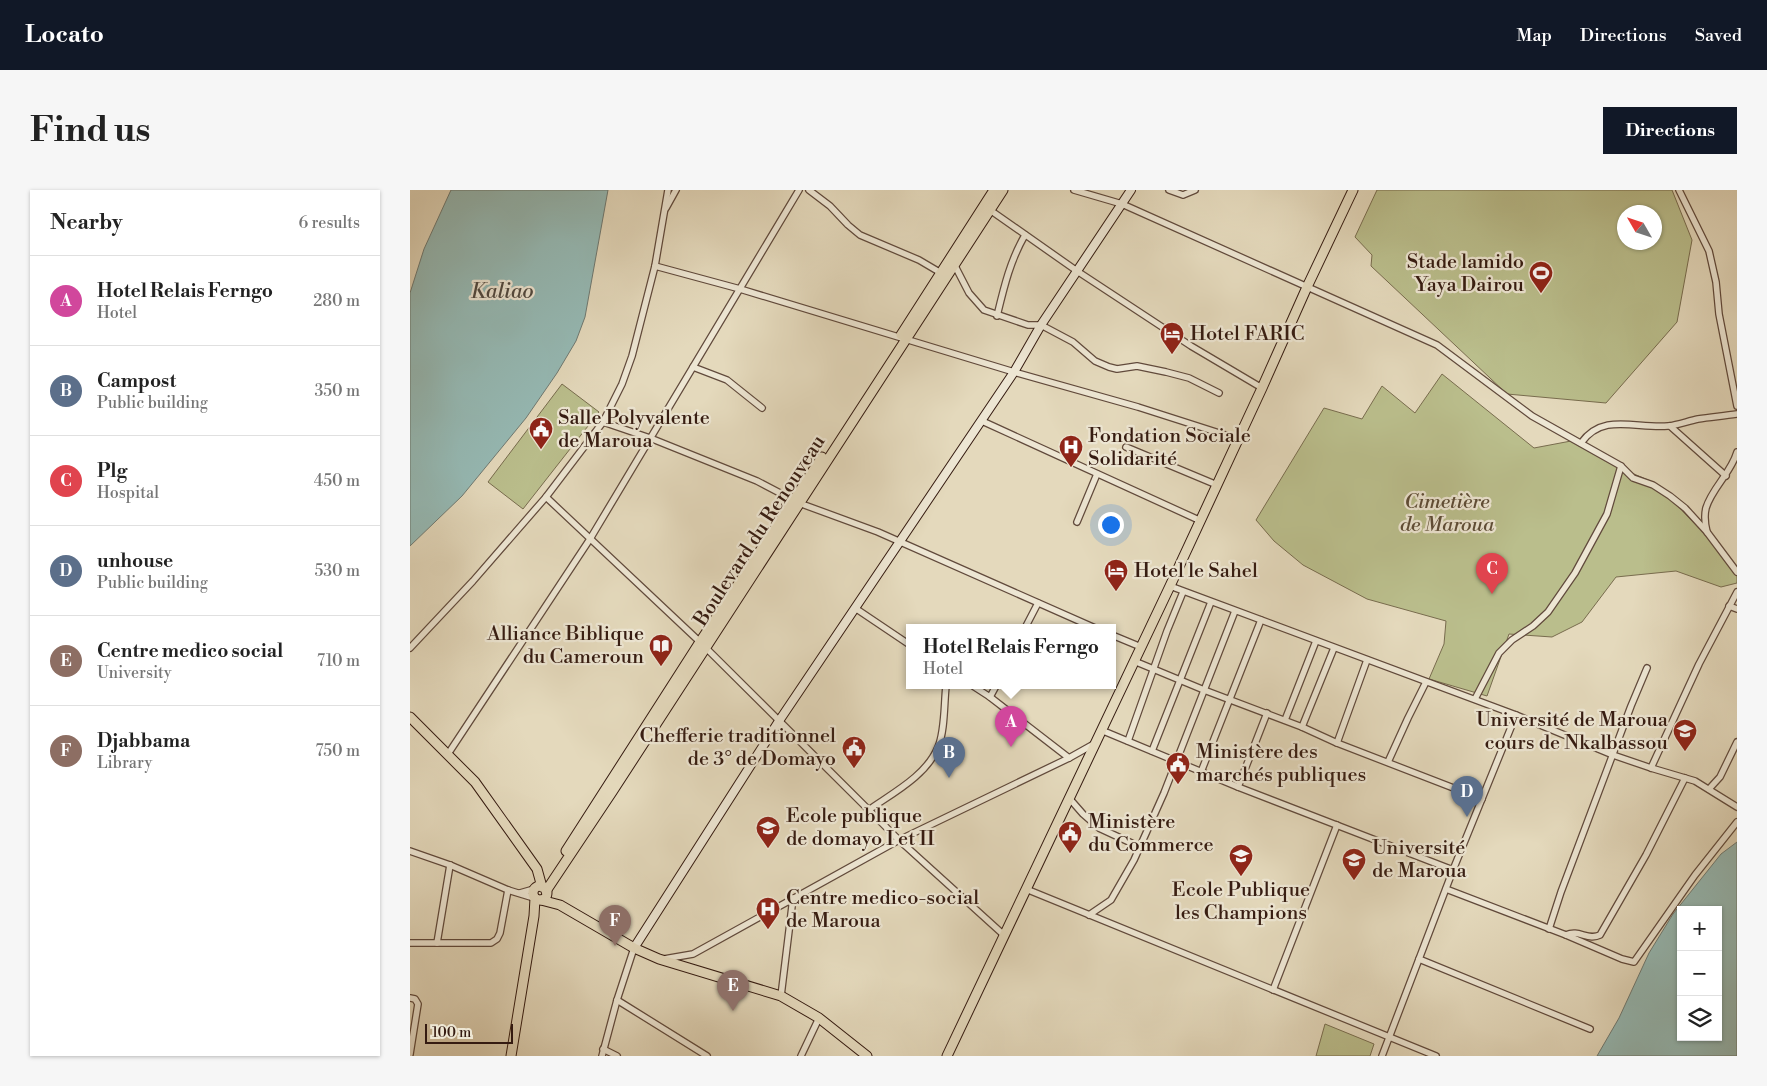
<!DOCTYPE html>
<meta charset="utf-8">
<style>
:root{--surface:#fff;--page:#f6f6f6;--text:#222;--muted:#767676;--line:#e0e0e0;--accent:#111827}
body{margin:0;font-family:"Libre Bodoni",serif;background:var(--page);color:var(--text)}
.controls{position:absolute;right:15px;bottom:15px;display:grid;overflow:hidden;border-radius:0px;box-shadow:0 1px 4px #0004}
.controls button{width:45px;height:45px;display:grid;place-items:center;padding:0;border:0;border-bottom:1px solid var(--line);background:var(--surface);color:var(--text);font:25px sans-serif}
.compass{position:absolute;left:1207px;top:15px;width:45px;height:45px;border-radius:50%;background:var(--surface);box-shadow:0 1px 4px #0004;rotate:309deg}
.scale{position:absolute;left:15px;bottom:12px;width:88px;box-sizing:border-box;padding-left:5px;border:2px solid #351b11;border-top:0;font-size:14px;line-height:18px;white-space:nowrap;color:#351b11;-webkit-text-stroke:4px #ede6d3;paint-order:stroke}
.you{position:absolute;left:700px;top:334px;width:18px;height:18px;margin:-12px;border:4px solid #fff;border-radius:50%;background:#1a73e8;box-shadow:0 0 0 8px #1a73e833}
.badge{display:grid;place-items:center;width:32px;height:32px;border-radius:50%;background:var(--accent);color:#fff;font-size:16px;font-weight:700}
.pin{position:absolute;translate:-50% -41px;filter:drop-shadow(0 1px 2px #0008)}
.pin::after{content:'';position:absolute;top:26px;width:18px;height:15px;background:inherit;clip-path:polygon(0 0,100% 0,50% 100%)}
.popup{position:absolute;left:496px;top:434px;width:210px;height:65px;box-sizing:border-box;display:grid;place-content:center;border-radius:0px;background:var(--surface);filter:drop-shadow(0 1px 4px #0005);font-size:16px;white-space:nowrap;color:var(--muted)}
.popup b{font-size:19px;color:var(--text)}
.popup::after{content:'';position:absolute;left:50%;top:100%;margin-left:-10px;border:10px solid transparent;border-top-color:var(--surface)}
.list{margin:0;padding:0;list-style:none}
h2{display:flex;justify-content:space-between;align-items:center;height:65px;margin:0;padding:0 20px;font-size:21px}
h2 small{font-size:16px;font-weight:400;color:var(--muted)}
.list li{display:grid;grid-template-columns:32px 1fr auto;gap:15px;align-items:center;box-sizing:border-box;height:90px;padding:0 20px;border-top:1px solid var(--line)}
.list b{display:block;font-size:19px;white-space:nowrap}
.list p{margin:0;font-size:16px;white-space:nowrap;color:var(--muted)}
.list em{font-size:16px;font-style:normal;color:var(--muted)}
.icon{flex:none;width:28px;height:28px;fill:none;stroke:currentColor;stroke-width:2;stroke-linecap:round;stroke-linejoin:round}
.map{position:relative;flex:none;width:1327px;height:866px;overflow:hidden;border-radius:0px}
header{display:flex;align-items:center;gap:30px;box-sizing:border-box;height:70px;padding:0 25px;background:var(--accent);color:#fff}
header strong{font-size:24px}
nav{display:flex;gap:28px;margin-inline-start:auto;font-size:18px}
.intro{display:flex;align-items:center;justify-content:space-between;box-sizing:border-box;height:120px;padding:0 30px}
h1{margin:0;font-size:35px}
.button{padding:12px 22px;border-radius:0px;background:var(--accent);color:#fff;font-size:18px;font-weight:700}
main{display:flex;gap:30px;padding:0 30px}
aside{flex:1;background:var(--surface);border-radius:0px;box-shadow:0 1px 4px #0004}
.map>svg:first-child{display:block}
.green{fill:#babe8c;stroke:#786c4e;fill-rule:evenodd}
.water{fill:#96bab5;stroke:#6f7a73;fill-rule:evenodd}
.lines{fill:none;stroke-linecap:round;stroke-linejoin:round}
.minor-casing{stroke:#614a3c;stroke-width:8}
.secondary-casing{stroke:#351b11;stroke-width:10}
.primary-casing{stroke:#351b11;stroke-width:11}
.minor{stroke:#ede6d3;stroke-width:5.5}
.secondary{stroke:#ede6d3;stroke-width:8}
.primary{stroke:#e4d9bc;stroke-width:9}
.labels{text-anchor:middle;dominant-baseline:central;stroke-width:4.5;stroke-linejoin:round;paint-order:stroke}
.poi-label{font-size:20px;fill:#351b11;stroke:#ede6d3;text-anchor:start}
.park-label{font-size:20px;font-style:italic;fill:#5d4c36;stroke:#ede6d3}
.street-label{font-size:20px;fill:#351b11;stroke:#ede6d3}
.water-label{font-size:21px;font-style:italic;fill:#524b42;stroke:#ede6d3}
</style>
<header>
<strong>Locato</strong>
<nav><a>Map</a><a>Directions</a><a>Saved</a></nav>
</header>
<div class="intro"><h1>Find us</h1><a class="button">Directions</a></div>
<main>
<aside>
<h2>Nearby<small>6 results</small></h2>
<ul class="list">
<li><span class="badge" style="background:#d1479c">A</span><div><b>Hotel Relais Ferngo</b><p>Hotel</p></div><em>280 m</em></li>
<li><span class="badge" style="background:#5c6f8a">B</span><div><b>Campost</b><p>Public building</p></div><em>350 m</em></li>
<li><span class="badge" style="background:#e0444e">C</span><div><b>Plg</b><p>Hospital</p></div><em>450 m</em></li>
<li><span class="badge" style="background:#5c6f8a">D</span><div><b>unhouse</b><p>Public building</p></div><em>530 m</em></li>
<li><span class="badge" style="background:#8d6e63">E</span><div><b>Centre medico social</b><p>University</p></div><em>710 m</em></li>
<li><span class="badge" style="background:#8d6e63">F</span><div><b>Djabbama</b><p>Library</p></div><em>750 m</em></li>
</ul>
</aside>
<div class="map">
<svg width="1327" height="866" viewBox="0 0 1327 866">
<rect width="100%" height="100%" fill="#e4d9bc"/>
<filter id="stains"><feTurbulence type="fractalNoise" baseFrequency=".004" numOctaves="4"/><feColorMatrix values="0 0 0 0 .2 0 0 0 0 .09 0 0 0 0 .02 0 0 0 .5 -.17"/></filter>
<radialGradient id="worn" r=".72"><stop offset=".6" stop-color="#630" stop-opacity="0"/><stop offset="1" stop-color="#630" stop-opacity=".3"/></radialGradient>
<!-- green -->
<g class="green">
<path d="M967 0H1262L1282 50 1267 132 1196 213 1097 204 961 76 962 65 945 47ZM1214 22H1244V52H1214Z"/>
<polygon points="1032,184 1124,258 1161,251 1210,278 1245,293 1291,340 1327,384 1327,393 1311,397 1266,381 1206,387 1172,432 1142,447 1099,444 1077,506 1019,489 1034,454 1036,431 957,409 893,375 864,351 846,330 914,218 952,229 972,196 1005,223"/>
<polygon points="152,194 189,222 113,319 78,292"/>
<polygon points="915,834 964,854 960,866 906,866"/>
</g>
<!-- water -->
<g class="water">
<polygon points="41,0 198,0 175,127 166,151 147,183 116,228 52,306 0,356 0,103 14,59"/>
<path d="M1327 652V866H1187L1209 828 1239 763 1263 724 1311 664ZM1271 720H1308V847H1271Z"/>
</g>
<g class="lines">
<defs>
<g id="minor">
<polyline points="399,0 420,16 438,35 450,45 509,70 531,83"/>
<polyline points="664,0 712,14 1027,155 1122,226 1211,276 1223,288 1243,295 1260,306 1275,318 1297,342 1327,382"/>
<polyline points="759,0 773,5 785,0"/>
<polyline points="1269,0 1299,61 1306,92 1309,124 1327,216"/>
<polyline points="256,18 266,0"/>
<polyline points="580,20 667,81 781,156 852,198"/>
<polyline points="544,74 559,103 574,120 618,135 631,135 663,152 685,171 699,177 707,179 727,176 756,182 779,188 809,203"/>
<polyline points="245,76 330,99 604,182 728,217 828,249"/>
<path d="M587 126C594 97 600 71 615 45"/>
<polyline points="283,177 317,190 352,218"/>
<polyline points="572,231 791,331"/>
<polyline points="193,232 240,248 347,291 389,313 468,342 685,438"/>
<polyline points="1260,236 1316,286"/>
<path d="M1171 253C1193 222 1226 239 1258 236 1268 235 1278 231 1288 229 1301 227 1314 226 1327 224"/>
<polyline points="716,257 807,295"/>
<polyline points="136,307 290,452 489,650 595,746"/>
<polyline points="667,332 687,284"/>
<path d="M1297 342C1295 334 1294 326 1296 318 1302 298 1321 283 1327 262"/>
<polyline points="760,396 1106,525 1203,565 1241,578 1285,591 1327,617"/>
<polyline points="1319,416 1327,419"/>
<polyline points="445,418 500,455"/>
<polyline points="615,438 628,413"/>
<polyline points="702,445 731,457"/>
<polyline points="0,458 63,391 136,307 193,232 212,194 222,166 245,76 258,0"/>
<polyline points="724,471 794,500 892,537 927,553 1072,609"/>
<polyline points="563,496 580,507 659,568"/>
<polyline points="580,507 586,496"/>
<polyline points="1065,509 1089,463 1102,450 1123,436 1138,422 1165,383 1197,324 1211,276"/>
<polyline points="875,530 906,451"/>
<polyline points="892,537 924,458"/>
<polyline points="691,540 828,597 1043,680"/>
<polyline points="718,551 757,441 773,402"/>
<polyline points="927,553 957,470"/>
<polyline points="742,561 801,412"/>
<polyline points="38,564 180,349 389,0"/>
<polyline points="978,572 998,528 1016,492"/>
<polyline points="1241,578 1289,474 1327,402"/>
<polyline points="791,582 851,430"/>
<polyline points="828,597 857,523"/>
<polyline points="1299,599 1310,587 1327,552"/>
<polyline points="659,608 673,624 689,638 730,657"/>
<path d="M460 619C483 603 517 585 528 557 535 541 534 514 536 496"/>
<polyline points="0,661 40,675 98,700 124,708"/>
<polyline points="616,699 1026,866"/>
<path d="M1036 699 1156 745C1169 739 1178 751 1190 745L1236 665 1275 588"/>
<polyline points="110,703 124,699"/>
<polyline points="679,725 701,710 724,670 754,603 825,421"/>
<polyline points="1139,739 1151,702 1221,516 1237,478"/>
<polyline points="1156,745 1212,769 1224,772 1285,685 1327,632"/>
<polyline points="0,753 81,753 87,749 90,743 98,700"/>
<polyline points="27,753 40,675"/>
<polyline points="254,769 283,764 489,650 659,568 684,554"/>
<polyline points="1009,769 1180,839"/>
<polyline points="863,800 927,635"/>
<polyline points="371,806 383,708"/>
<polyline points="0,808 5,809 8,814 0,864"/>
<polyline points="207,810 297,866"/>
<polyline points="193,859 207,866"/>
<polyline points="192,866 207,810 224,758"/>
<polyline points="391,866 409,828"/>
<polyline points="972,866 1043,680 1106,525"/>
</g>
<polyline id="secondary" points="224,758 369,531 604,182 631,135 721,0"/>
<g id="primary">
<polyline points="491,145 584,0"/>
<polyline points="0,527 65,592 127,679 132,697"/>
<polyline points="156,661 290,452 412,267"/>
<circle cx="130" cy="703" r="7"/>
<polyline points="136,701 202,602 593,0"/>
<polyline points="131,710 150,715 224,758 249,769 371,806 409,828 457,866"/>
<polyline points="101,866 124,726 125,708"/>
<polyline points="537,866 760,396 852,198 897,97 943,0"/>
</g>
</defs>
<!-- minor casing -->
<use href="#minor" class="minor-casing"/>
<!-- secondary casing -->
<use href="#secondary" class="secondary-casing"/>
<!-- primary casing -->
<use href="#primary" class="primary-casing"/>
<!-- minor -->
<use href="#minor" class="minor"/>
<!-- secondary -->
<use href="#secondary" class="secondary"/>
<!-- primary -->
<use href="#primary" class="primary"/>
</g>
<!-- icons -->
<defs>
<symbol id="stadium-pin" viewBox="-11 -11 22 30"><path d="M0 17L-7.5 6A9.5 9.5 0 1 1 7.5 6Z" fill="#8f2418" stroke="#ede6d3"/><path d="M0-5a6.5 5 0 1 0 0 10a6.5 5 0 1 0 0-10ZM-3.5-1.8h7v3.6h-7Z" fill="#fff"/></symbol>
<symbol id="hotel-pin" viewBox="-11 -11 22 30"><path d="M0 17L-7.5 6A9.5 9.5 0 1 1 7.5 6Z" fill="#8f2418" stroke="#ede6d3"/><path d="M-6-4.5h1.5V1H6V5H4.5V3h-9V5H-6ZM-4 0a1.8 1.8 0 1 1 3.6 0ZM.5 0V-2.5h3Q6-2.5 6 0Z" fill="#fff"/></symbol>
<symbol id="civic-pin" viewBox="-11 -11 22 30"><path d="M0 17L-7.5 6A9.5 9.5 0 1 1 7.5 6Z" fill="#8f2418" stroke="#ede6d3"/><path d="M-.6-6.5H3V-4.5H.6V-3L4-1V1h2V6H-6V1h2V-1L-.6-3ZM-1.2 2.5V6h2.4V2.5Z" fill="#fff"/></symbol>
<symbol id="hospital-pin" viewBox="-11 -11 22 30"><path d="M0 17L-7.5 6A9.5 9.5 0 1 1 7.5 6Z" fill="#8f2418" stroke="#ede6d3"/><path d="M-5-5h3v3.5h4V-5h3V5h-3V1.5h-4V5h-3Z" fill="#fff"/></symbol>
<symbol id="library-pin" viewBox="-11 -11 22 30"><path d="M0 17L-7.5 6A9.5 9.5 0 1 1 7.5 6Z" fill="#8f2418" stroke="#ede6d3"/><path d="M-6-4Q-3-5.5-.7-3.5V5Q-3 3-6 4ZM6-4Q3-5.5 .7-3.5V5Q3 3 6 4Z" fill="#fff"/></symbol>
<symbol id="university-pin" viewBox="-11 -11 22 30"><path d="M0 17L-7.5 6A9.5 9.5 0 1 1 7.5 6Z" fill="#8f2418" stroke="#ede6d3"/><path d="M0-5L7-2L0 1L-7-2ZM-4 1L0 2.5L4 1V4Q0 6-4 4Z" fill="#fff"/></symbol>
<symbol id="school-pin" viewBox="-11 -11 22 30"><path d="M0 17L-7.5 6A9.5 9.5 0 1 1 7.5 6Z" fill="#8f2418" stroke="#ede6d3"/><path d="M0-5L7-2L0 1L-7-2ZM-4 1L0 2.5L4 1V4Q0 6-4 4Z" fill="#fff"/></symbol>
</defs>
<g fill-rule="evenodd">
<use href="#stadium-pin" x="1117" y="69" width="28" height="38"/>
<use href="#hotel-pin" x="748" y="130" width="28" height="38"/>
<use href="#civic-pin" x="117" y="225" width="28" height="38"/>
<use href="#hospital-pin" x="647" y="243" width="28" height="38"/>
<use href="#hotel-pin" x="692" y="367" width="28" height="38"/>
<use href="#library-pin" x="237" y="442" width="28" height="38"/>
<use href="#university-pin" x="1261" y="527" width="28" height="38"/>
<use href="#civic-pin" x="430" y="544" width="28" height="38"/>
<use href="#civic-pin" x="754" y="560" width="28" height="38"/>
<use href="#school-pin" x="344" y="624" width="28" height="38"/>
<use href="#civic-pin" x="646" y="629" width="28" height="38"/>
<use href="#school-pin" x="817" y="652" width="28" height="38"/>
<use href="#university-pin" x="930" y="656" width="28" height="38"/>
<use href="#hospital-pin" x="344" y="705" width="28" height="38"/>
</g>
<g class="labels">
<!-- poi labels -->
<g class="poi-label">
<text x="1114" y="72" text-anchor="end">Stade lamido<tspan x="1114" dy="23">Yaya Dairou</tspan></text>
<text x="780" y="144">Hotel FARIC</text>
<text x="148" y="228">Salle Polyvalente<tspan x="148" dy="23">de Maroua</tspan></text>
<text x="678" y="246">Fondation Sociale<tspan x="678" dy="23">Solidarité</tspan></text>
<text x="724" y="381">Hotel le Sahel</text>
<text x="234" y="444" text-anchor="end">Alliance Biblique<tspan x="234" dy="23">du Cameroun</tspan></text>
<text x="1258" y="530" text-anchor="end">Université de Maroua<tspan x="1258" dy="23">cours de Nkalbassou</tspan></text>
<text x="426" y="546" text-anchor="end">Chefferie traditionnel<tspan x="426" dy="23">de 3° de Domayo</tspan></text>
<text x="786" y="562">Ministère des<tspan x="786" dy="23">marchés publiques</tspan></text>
<text x="376" y="626">Ecole publique<tspan x="376" dy="23">de domayo I et II</tspan></text>
<text x="678" y="632">Ministère<tspan x="678" dy="23">du Commerce</tspan></text>
<text x="962" y="658">Université<tspan x="962" dy="23">de Maroua</tspan></text>
<text x="831" y="700" text-anchor="middle">Ecole Publique<tspan x="831" dy="23">les Champions</tspan></text>
<text x="376" y="708">Centre medico-social<tspan x="376" dy="23">de Maroua</tspan></text>
</g>
<!-- park labels -->
<g class="park-label">
<text x="1037" y="312">Cimetière<tspan x="1037" dy="23">de Maroua</tspan></text>
</g>
<!-- street labels -->
<g class="street-label">
<text transform="translate(350 341) rotate(-57)">Boulevard du Renouveau</text>
</g>
<!-- water labels -->
<g class="water-label">
<text x="92" y="102">Kaliao</text>
</g>
</g>
<rect width="100%" height="100%" filter="url(#stains)"/>
<rect width="100%" height="100%" fill="url(#worn)"/>
</svg>
<div class="controls">
<button>+</button>
<button>−</button>
<button><svg class="icon" aria-label="layers" viewBox="0 0 24 24"><path d="M12 4l9 5-9 5-9-5zM3 14l9 5 9-5"/></svg></button>
</div>
<svg class="compass" viewBox="-18 -18 36 36"><path d="M0-13l5 13h-10z" fill="#e53935"/><path d="M0 13l5-13h-10z" fill="#767676"/></svg>
<div class="scale">100 m</div>
<div class="you"></div>
<div class="pin badge" style="left:601px;top:557px;background:#d1479c">A</div>
<div class="popup"><b>Hotel Relais Ferngo</b>Hotel</div>
<div class="pin badge" style="left:539px;top:588px;background:#5c6f8a">B</div>
<div class="pin badge" style="left:1082px;top:404px;background:#e0444e">C</div>
<div class="pin badge" style="left:1057px;top:627px;background:#5c6f8a">D</div>
<div class="pin badge" style="left:323px;top:821px;background:#8d6e63">E</div>
<div class="pin badge" style="left:205px;top:756px;background:#8d6e63">F</div>
</div>
</main>
